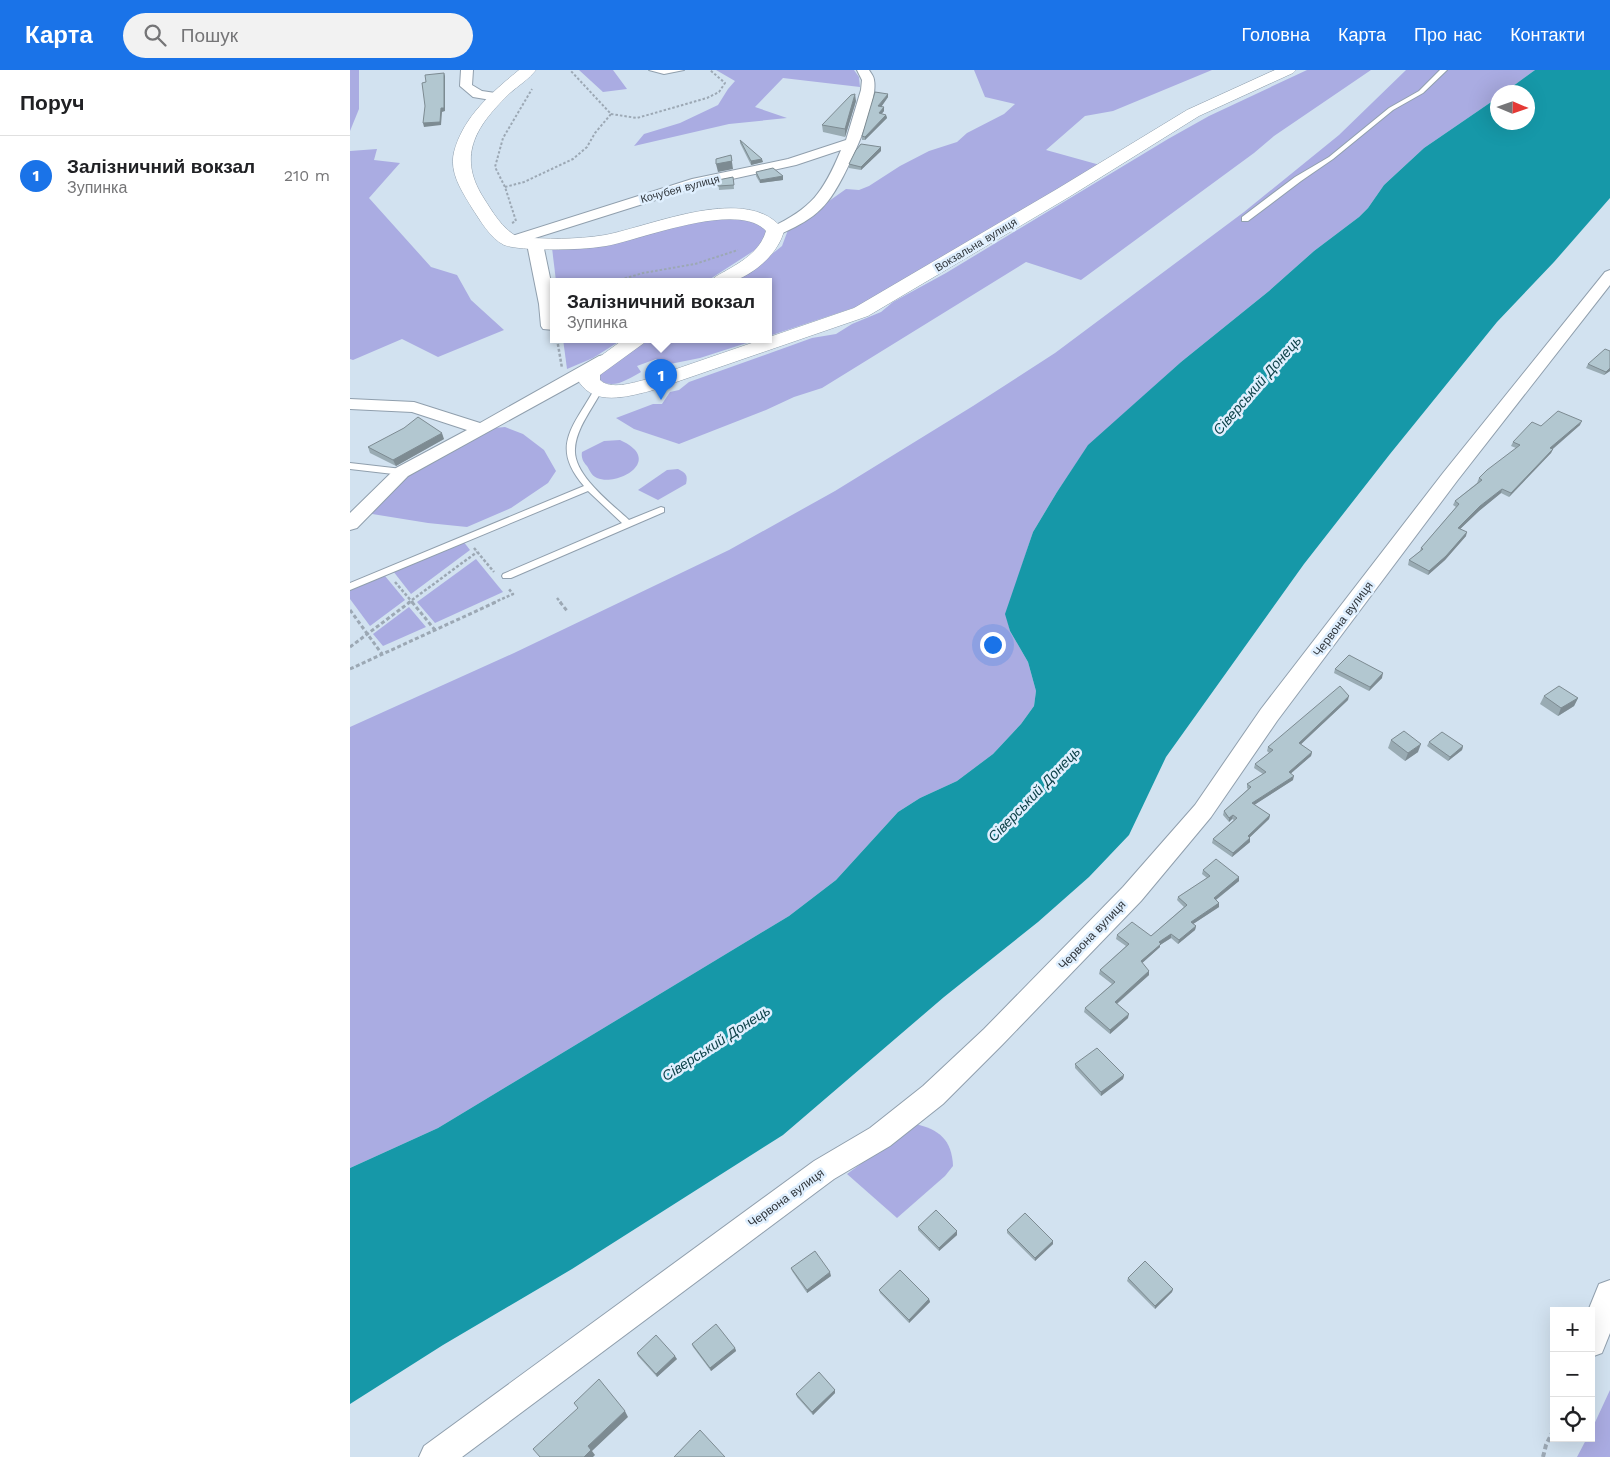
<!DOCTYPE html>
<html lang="uk">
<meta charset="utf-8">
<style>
:root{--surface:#fff;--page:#f2f2f2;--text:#202124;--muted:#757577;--line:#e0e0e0;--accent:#1a73e8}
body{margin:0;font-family:"Work Sans",sans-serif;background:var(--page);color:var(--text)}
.controls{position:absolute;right:15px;bottom:15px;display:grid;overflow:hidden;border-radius:0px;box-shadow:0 5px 20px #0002}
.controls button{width:45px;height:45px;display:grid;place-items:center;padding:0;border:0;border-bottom:1px solid var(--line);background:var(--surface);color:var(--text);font:25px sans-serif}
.compass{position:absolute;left:1140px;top:15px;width:45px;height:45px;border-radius:50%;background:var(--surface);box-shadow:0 5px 20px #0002;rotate:92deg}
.you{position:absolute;left:642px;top:574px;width:18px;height:18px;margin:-12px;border:4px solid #fff;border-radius:50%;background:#1a73e8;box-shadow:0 0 0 8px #1a73e833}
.badge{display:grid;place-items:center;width:32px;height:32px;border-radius:50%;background:var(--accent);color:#fff;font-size:16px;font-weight:700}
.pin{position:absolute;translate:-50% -41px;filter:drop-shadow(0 1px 2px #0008)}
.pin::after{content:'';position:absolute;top:26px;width:18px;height:15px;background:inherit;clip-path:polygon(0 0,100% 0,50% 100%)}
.popup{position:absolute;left:200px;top:208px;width:222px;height:65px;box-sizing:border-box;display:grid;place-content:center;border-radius:0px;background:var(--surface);filter:drop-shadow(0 1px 4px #0005);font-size:16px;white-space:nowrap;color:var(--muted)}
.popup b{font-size:19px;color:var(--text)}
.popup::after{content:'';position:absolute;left:50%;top:100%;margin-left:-10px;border:10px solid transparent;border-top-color:var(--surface)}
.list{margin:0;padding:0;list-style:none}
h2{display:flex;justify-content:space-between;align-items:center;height:65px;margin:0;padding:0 20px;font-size:21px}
h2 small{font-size:16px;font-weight:400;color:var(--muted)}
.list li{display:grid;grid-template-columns:32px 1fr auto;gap:15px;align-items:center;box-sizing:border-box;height:80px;padding:0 20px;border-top:1px solid var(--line)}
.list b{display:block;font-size:19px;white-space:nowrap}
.list p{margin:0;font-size:16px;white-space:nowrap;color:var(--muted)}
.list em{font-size:16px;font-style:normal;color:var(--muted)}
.icon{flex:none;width:28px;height:28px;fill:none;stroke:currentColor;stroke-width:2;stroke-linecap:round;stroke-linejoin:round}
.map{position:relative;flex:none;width:1260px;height:1387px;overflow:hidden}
header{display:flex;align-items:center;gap:30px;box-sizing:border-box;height:70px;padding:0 25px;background:var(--accent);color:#fff}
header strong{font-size:24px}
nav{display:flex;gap:28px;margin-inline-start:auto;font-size:18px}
.search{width:350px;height:45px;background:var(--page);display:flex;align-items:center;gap:12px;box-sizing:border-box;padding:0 18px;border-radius:28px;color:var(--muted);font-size:19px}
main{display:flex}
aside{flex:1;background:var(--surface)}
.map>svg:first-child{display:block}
.green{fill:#aaace2}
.water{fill:#1698a8}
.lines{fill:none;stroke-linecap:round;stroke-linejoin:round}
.lane-casing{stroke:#909fad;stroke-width:2}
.street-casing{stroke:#909fad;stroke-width:2}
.secondary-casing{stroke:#909fad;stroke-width:1}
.path-far3{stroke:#9ca8b4;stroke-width:2;stroke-dasharray:2.5 2;stroke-linecap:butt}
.path-far2{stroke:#9ca8b4;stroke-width:2.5;stroke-dasharray:3 2;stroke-linecap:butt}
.path-far1{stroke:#9ca8b4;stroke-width:3;stroke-dasharray:4 2.5;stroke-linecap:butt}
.path{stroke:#9ca8b4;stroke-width:4;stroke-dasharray:5 3;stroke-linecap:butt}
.lane{fill:#fff;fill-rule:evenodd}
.street{fill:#fff;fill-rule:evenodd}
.secondary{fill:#fff;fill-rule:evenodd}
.wall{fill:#99abb3}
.shaded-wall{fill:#7d8b92}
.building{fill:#b2c7d0;stroke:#7d8b92}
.labels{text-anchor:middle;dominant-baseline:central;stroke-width:5;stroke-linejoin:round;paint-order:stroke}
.far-street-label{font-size:11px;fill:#30363c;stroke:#dfeffe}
.street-label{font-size:12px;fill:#30363c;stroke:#dfeffe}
.water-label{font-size:14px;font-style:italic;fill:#0e4249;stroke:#dfeffe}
</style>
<header>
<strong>Карта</strong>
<div class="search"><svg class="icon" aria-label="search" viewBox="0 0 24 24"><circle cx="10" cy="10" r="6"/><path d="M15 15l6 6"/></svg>Пошук</div>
<nav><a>Головна</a><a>Карта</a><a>Про нас</a><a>Контакти</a></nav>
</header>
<main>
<aside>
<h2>Поруч<small></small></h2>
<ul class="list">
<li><span class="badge">1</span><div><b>Залізничний вокзал</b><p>Зупинка</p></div><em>210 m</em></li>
</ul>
</aside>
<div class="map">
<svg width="1260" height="1387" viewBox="0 0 1260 1387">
<rect width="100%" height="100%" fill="#d2e2f0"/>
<!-- green -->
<g class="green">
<polygon points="0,0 9,0 9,39 0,61"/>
<polygon points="229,0 298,0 263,0 277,19 253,22"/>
<polygon points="366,0 504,0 509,7 510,17 433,8 405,37 437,48 379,54 284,76 294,64 330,53 368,35 378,19 385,11"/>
<polygon points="624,0 862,0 763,41 735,46 696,80 750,95 536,223 506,237 419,266 418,211 382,211 422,184 432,176 438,160 496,119 509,120 519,116 550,96 579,81 607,72 617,63 654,44 665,34 635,27"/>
<polygon points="957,0 1021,0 924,66 904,83 731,210 676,192 472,318 444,327 416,340 329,374 284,359 266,348 303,334 312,334 320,322 329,320 339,312 462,268 486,264 502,254 531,242 543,232 596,203 818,69 859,46"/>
<polygon points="1056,0 1185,0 1155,22 1148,22 1147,28 1074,78 1034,115 1018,138 1009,147 964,181 919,221 831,292 738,376 707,422 683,462 656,544 660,561 678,592 686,621 684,636 671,654 643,684 607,711 570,728 548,742 486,810 439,846 88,1058 0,1098 0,657 164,583 379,480 485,421 623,336 705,283 894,142 989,65"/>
<polygon points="27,79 24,90 50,93 19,128 81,197 107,205 121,230 154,260 88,287 52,269 3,290 0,289 0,81"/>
<polygon points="368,147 404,151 417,161 413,170 405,180 357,211 206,211 202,178"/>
<polygon points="213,269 273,269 243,288 217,299"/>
<path d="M296 269H409L350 288 315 295 306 289 287 296 291 302C278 309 262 321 249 309V302Z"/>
<polygon points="155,357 173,364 194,380 206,401 198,413 161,438 117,457 78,453 16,443 50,415 57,402 144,358"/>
<path d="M270 370C315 390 268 417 247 408 242 406 240 401 237 396 233 392 231 387 232 382L254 371Z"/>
<path d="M328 399C336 403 338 405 336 414L308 430 288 420 317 400Z"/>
<polygon points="113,471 120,480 61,524 43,501"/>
<polygon points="126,489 153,522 85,553 67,532"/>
<polygon points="35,506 55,530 20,556 0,529 0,520"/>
<polygon points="59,537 76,557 33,576 23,564"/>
<path d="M565 1054C589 1059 602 1070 603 1096L595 1106 547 1148 497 1104Z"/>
<polygon points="1260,1320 1260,1387 1227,1387 1237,1368 1241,1368 1241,1361"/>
</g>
<!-- water -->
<polygon class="water" points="1185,0 1260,0 1260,128 1204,192 1147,252 1040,384 954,494 816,687 779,765 739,807 688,852 594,927 433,1065 222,1199 93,1275 0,1334 0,1098 88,1058 439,846 486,810 548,742 570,728 607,711 643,684 671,654 684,636 686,621 678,592 660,561 655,544 683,462 707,422 738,375 831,292 919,221 964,181 1009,147 1018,138 1034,115 1074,78 1147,28 1148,52 1178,52 1178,22 1155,22"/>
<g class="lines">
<defs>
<g id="lane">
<polygon points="299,0 334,0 314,4"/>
<polygon points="1090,0 1097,0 1073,23 1043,40 983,89 951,111 898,151 892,151 892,147 945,107 979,87 1039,38 1069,21"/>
<path d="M248 317 252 320C243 338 226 358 225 379 223 405 262 434 279 450L311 437 314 438V442L161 508H153L152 506 153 504 272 453 238 421 0 520V513L234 416C200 377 223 357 244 320Z"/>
<polygon points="0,393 52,399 57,402 52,405 0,399"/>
</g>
<g id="street">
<polygon points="111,0 123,0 122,15 132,21 152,24 153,27 147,31 123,27 110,16"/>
<path d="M507 0H519C521 3 524 7 524 10 529 34 494 112 478 131 470 142 457 151 445 157 437 161 429 166 420 164L418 161 420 158C462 138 473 123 491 80L446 95 350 116 166 174H156L153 171 156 168 342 109 438 89 496 70 511 20 512 10Z"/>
<polygon points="185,169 190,171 193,174 204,227 204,260 193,259 191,256 189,234 177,174 180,171"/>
<polygon points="1260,200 1260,215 1107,411 927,651 861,747 791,831 652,975 593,1034 540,1076 484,1109 112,1387 69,1387 74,1376 464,1091 520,1058 573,1016 634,959 773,817 845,735 911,639 1093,403 1255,202"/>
<polygon points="255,285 261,286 263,290 261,294 58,406 7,458 0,460 0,443 46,398 117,360 62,342 0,339 0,329 64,332 130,353 249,286"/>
<polygon points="1260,1210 1260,1263 1252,1283 1241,1287 1241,1241 1238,1241 1249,1214"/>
</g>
<g id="secondary">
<path d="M169 0H186C179 9 168 16 160 23 128 54 106 84 133 127 142 141 152 159 168 167 197 169 225 170 255 165 302 156 400 112 434 161 428 183 407 202 386 210 380 213 370 211 363 211L365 207C385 195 409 185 416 161 388 130 293 169 256 176 230 180 206 180 180 179 172 178 162 178 154 175 140 168 130 150 122 138 112 121 99 103 104 82 113 47 142 22 169 0Z"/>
<path d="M925 0H946L943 3 849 46 719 127 518 246 300 321C276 327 245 336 229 312L230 303 233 299 274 269H297L294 273 250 305V310C260 320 282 313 294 310L504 238 707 119 837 40Z"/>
</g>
</defs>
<!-- lane casing -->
<use href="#lane" class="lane-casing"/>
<!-- street casing -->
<use href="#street" class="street-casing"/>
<!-- secondary casing -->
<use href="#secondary" class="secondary-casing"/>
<!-- path-far3 -->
<g class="path-far3">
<polyline points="261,44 287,48 357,28 369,22 375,13 360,0"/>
<polyline points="155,117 174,112 223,89 237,77 245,63 261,44 220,0"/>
<polyline points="162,153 166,151 155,117 145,97 153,68 182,19"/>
<polyline points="266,211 293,203 345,194 388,180"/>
</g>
<!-- path-far2 -->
<g class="path-far2">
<polyline points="207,269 212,298"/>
<polyline points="124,478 144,502"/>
<polyline points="45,512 63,533"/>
<polyline points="207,528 211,533"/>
<polyline points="58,533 127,482"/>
<polyline points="143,533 163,524 158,518"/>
</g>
<!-- path-far1 -->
<g class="path-far1">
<polyline points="62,532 85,560"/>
<polyline points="210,532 218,542"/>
<polyline points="0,540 32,584"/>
<polyline points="0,577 60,532"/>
<polyline points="0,599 146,532"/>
</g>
<!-- path -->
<polyline class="path" points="1193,1387 1196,1375 1204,1359"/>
<!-- lane -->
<use href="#lane" class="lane"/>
<!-- street -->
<use href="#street" class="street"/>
<!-- secondary -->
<use href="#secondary" class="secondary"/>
</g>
<!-- wall -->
<g class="wall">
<polygon points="538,24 538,27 531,37 534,37 534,41 531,44 536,45 537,48 515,70 512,70 512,66"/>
<polygon points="506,31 495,67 473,62 472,55"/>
<polygon points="390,70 413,92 401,95 390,73"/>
<polygon points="531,81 511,100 499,98 499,94"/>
<polygon points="406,102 433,106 433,110 410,113 406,106"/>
<polygon points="383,107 384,119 369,120 368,110"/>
<polygon points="1260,281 1260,301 1254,305 1236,298 1238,294"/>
<polygon points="1230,355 1203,379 1201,383 1159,427 1151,423 1129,441 1110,459 1116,466 1095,490 1078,505 1058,495 1059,490 1070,481 1071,478 1106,437 1103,435 1105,431 1127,413 1129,408 1166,378 1161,376 1163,372 1191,356"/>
<polygon points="94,369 46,396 20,383 18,377"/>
<polygon points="985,599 1032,608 1019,621 984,603"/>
<polygon points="1194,626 1228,628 1224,636 1208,646 1190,634"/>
<polygon points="998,630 950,675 962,682 961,686 941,703 943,710 904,735 920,745 919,749 899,768 900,772 882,787 862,773 863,769 884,750 882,749 879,752 873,745 874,741 898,719 897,718 897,714 913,704 904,698 905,694 919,683 917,681 918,677"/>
<polygon points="1041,670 1068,682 1055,691 1038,678"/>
<polygon points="1079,672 1113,676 1112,680 1098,691 1077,676"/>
<polygon points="853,800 889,807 889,811 866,830 869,833 869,837 843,854 846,856 845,860 828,874 821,868 810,875 810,877 792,893 799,905 767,934 778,948 760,964 734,942 735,938 762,914 749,904 750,900 776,876 766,869 767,865 801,866 834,837 827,830 828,827 857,808 852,804"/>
<polygon points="725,994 774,1005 773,1009 751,1026 725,998"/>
<polygon points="568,1157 607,1161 607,1165 589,1181 568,1160"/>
<polygon points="657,1160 703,1174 685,1191 657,1163"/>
<polygon points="441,1198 481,1206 457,1223 442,1201"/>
<polygon points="778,1208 823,1219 822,1222 805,1239 777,1211"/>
<polygon points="529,1220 579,1229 580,1232 559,1253 530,1223"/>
<polygon points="342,1274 385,1278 386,1281 361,1301 343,1277"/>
<polygon points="287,1283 327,1289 307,1307 288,1286"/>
<polygon points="485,1320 485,1323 463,1345 447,1327 446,1324"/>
</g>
<!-- shaded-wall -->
<g class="shaded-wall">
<polygon points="94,3 95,6 95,41 92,42 91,55 74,57 73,53 91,38"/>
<polygon points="505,24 506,31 495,67 495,59"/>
<polygon points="538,24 538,27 529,40 528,36"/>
<polygon points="534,37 534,41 529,47 529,43"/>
<polygon points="536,45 537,48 515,70 515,67"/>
<polygon points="531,77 531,81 511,100 511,97"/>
<polygon points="381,85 383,99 368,102 366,94"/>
<polygon points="412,89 413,92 401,95 401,91"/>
<polygon points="433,106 433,110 410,113 410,110"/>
<polygon points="1260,298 1260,301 1254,305 1256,302"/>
<polygon points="1232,351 1230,355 1199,382 1200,378"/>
<polygon points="92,363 94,369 46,396 43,390"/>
<polygon points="1203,379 1201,383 1159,427 1161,423"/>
<polygon points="1152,419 1151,423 1129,441 1107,462 1108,458 1130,436"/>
<polygon points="1117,462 1116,466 1095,490 1078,505 1079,501"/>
<polygon points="1033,603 1032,608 1019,621 1020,617"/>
<polygon points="999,626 998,630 948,677 949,673"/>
<polygon points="1228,628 1224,636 1208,646 1211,638"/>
<polygon points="1071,674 1068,682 1055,691 1058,683"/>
<polygon points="1113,676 1112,680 1098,691 1100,687"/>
<polygon points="962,682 961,686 938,706 939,702"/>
<polygon points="944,706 943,710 901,737 902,733"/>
<polygon points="883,745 882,749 879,752 879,748"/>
<polygon points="920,745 919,749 897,770 898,766"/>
<polygon points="900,768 900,772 882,787 883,783"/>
<polygon points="889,807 889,811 863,832 864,828"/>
<polygon points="869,833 869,837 840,856 841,852"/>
<polygon points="846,856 845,860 828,874 829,870"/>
<polygon points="821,864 821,868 810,875 810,877 790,895 791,891 809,872"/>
<polygon points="799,901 799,905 764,936 765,932"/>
<polygon points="779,944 778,948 760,964 760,960"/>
<polygon points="774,1005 773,1009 751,1026 751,1022"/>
<polygon points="607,1161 607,1165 589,1181 589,1178"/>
<polygon points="703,1171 703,1174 685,1191 685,1188"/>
<polygon points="480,1202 481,1206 457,1223 457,1220"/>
<polygon points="823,1219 822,1222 805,1239 805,1236"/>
<polygon points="579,1229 580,1232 559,1253 559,1250"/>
<polygon points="385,1278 386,1281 361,1301 360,1298"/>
<polygon points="325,1286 327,1289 307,1307 306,1304"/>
<polygon points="485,1320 485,1323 463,1345 462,1342"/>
<polygon points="275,1341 278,1347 242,1381 245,1385 243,1387 234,1387 238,1376"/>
</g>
<!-- building -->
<g class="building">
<polygon points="94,3 94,38 91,38 90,52 73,53 75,36 72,13 76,12 75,5"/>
<polygon points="525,22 538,24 528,36 534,37 529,43 536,45 515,67 512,66"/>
<polygon points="505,24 495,59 472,55 501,25"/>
<polygon points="390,70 412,89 401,91"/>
<polygon points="511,74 531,77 511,97 499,94 506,80"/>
<polygon points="381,85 382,91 366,94 366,89"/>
<polygon points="423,98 433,106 410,110 406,102"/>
<polygon points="383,107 384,115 368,116 368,110"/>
<polygon points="1255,279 1260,281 1260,298 1256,302 1238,294"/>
<polygon points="1208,341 1232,351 1200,378 1203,379 1161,423 1152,419 1130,436 1108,458 1117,462 1096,486 1079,501 1059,490 1073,479 1071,478 1109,434 1105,431 1132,410 1129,408 1137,400 1170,375 1163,372 1182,352 1191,356"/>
<polygon points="68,347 92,363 43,390 18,377 54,358"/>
<polygon points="999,585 1033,603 1020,617 985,599"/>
<polygon points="990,616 999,626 949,673 962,682 939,702 944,706 902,733 920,745 898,766 900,768 883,783 863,769 887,748 883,745 879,748 874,741 901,717 897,714 916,702 905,694 923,680 918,677"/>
<polygon points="1209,616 1228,628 1211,638 1194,626"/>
<polygon points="1054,661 1071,674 1058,683 1041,670"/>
<polygon points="1092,662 1113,676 1100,687 1079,672"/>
<polygon points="866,789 889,807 864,828 869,833 841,852 846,856 829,870 821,864 809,872 811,874 791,891 799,901 765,932 779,944 760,960 735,938 765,912 750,900 779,874 767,865 782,852 801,866 837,835 828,827 860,806 853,800"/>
<polygon points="747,978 774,1005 751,1022 725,994"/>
<polygon points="586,1140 607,1161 589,1178 568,1157"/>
<polygon points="675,1143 703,1171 685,1188 657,1160"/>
<polygon points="465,1181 480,1202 457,1220 441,1198"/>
<polygon points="795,1191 823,1219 805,1236 778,1208"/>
<polygon points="550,1200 579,1229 559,1250 529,1220"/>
<polygon points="366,1254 385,1278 360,1298 342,1274"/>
<polygon points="306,1265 325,1286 306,1304 287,1283"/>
<polygon points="469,1302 485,1320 462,1342 446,1324"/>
<polygon points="249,1309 275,1341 238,1376 241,1380 234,1387 190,1387 183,1379 228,1338 224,1333"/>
<polygon points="350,1360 375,1387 324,1387"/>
</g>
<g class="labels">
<!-- far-street labels -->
<g class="far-street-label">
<text transform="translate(330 119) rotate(-15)">Кочубея вулиця</text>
<text transform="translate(626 175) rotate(-31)">Вокзальна вулиця</text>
</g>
<!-- street labels -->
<g class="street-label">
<text transform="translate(993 549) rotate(-53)">Червона вулиця</text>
<text transform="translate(742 865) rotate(-46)">Червона вулиця</text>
<text transform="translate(436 1128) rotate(-36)">Червона вулиця</text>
</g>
<!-- water labels -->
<g class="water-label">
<text transform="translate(907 315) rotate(-49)">Сіверський Донець</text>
<text transform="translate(684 724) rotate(-46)">Сіверський Донець</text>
<text transform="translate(366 973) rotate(-33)">Сіверський Донець</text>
</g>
</g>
</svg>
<div class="controls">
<button>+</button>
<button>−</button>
<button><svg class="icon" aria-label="locate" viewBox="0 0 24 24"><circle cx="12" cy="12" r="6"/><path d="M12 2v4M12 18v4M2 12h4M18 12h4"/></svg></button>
</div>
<svg class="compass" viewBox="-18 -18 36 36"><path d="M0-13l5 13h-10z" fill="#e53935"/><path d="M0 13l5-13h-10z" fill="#757577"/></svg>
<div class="you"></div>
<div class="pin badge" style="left:311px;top:330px">1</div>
<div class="popup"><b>Залізничний вокзал</b>Зупинка</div>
</div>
</main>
